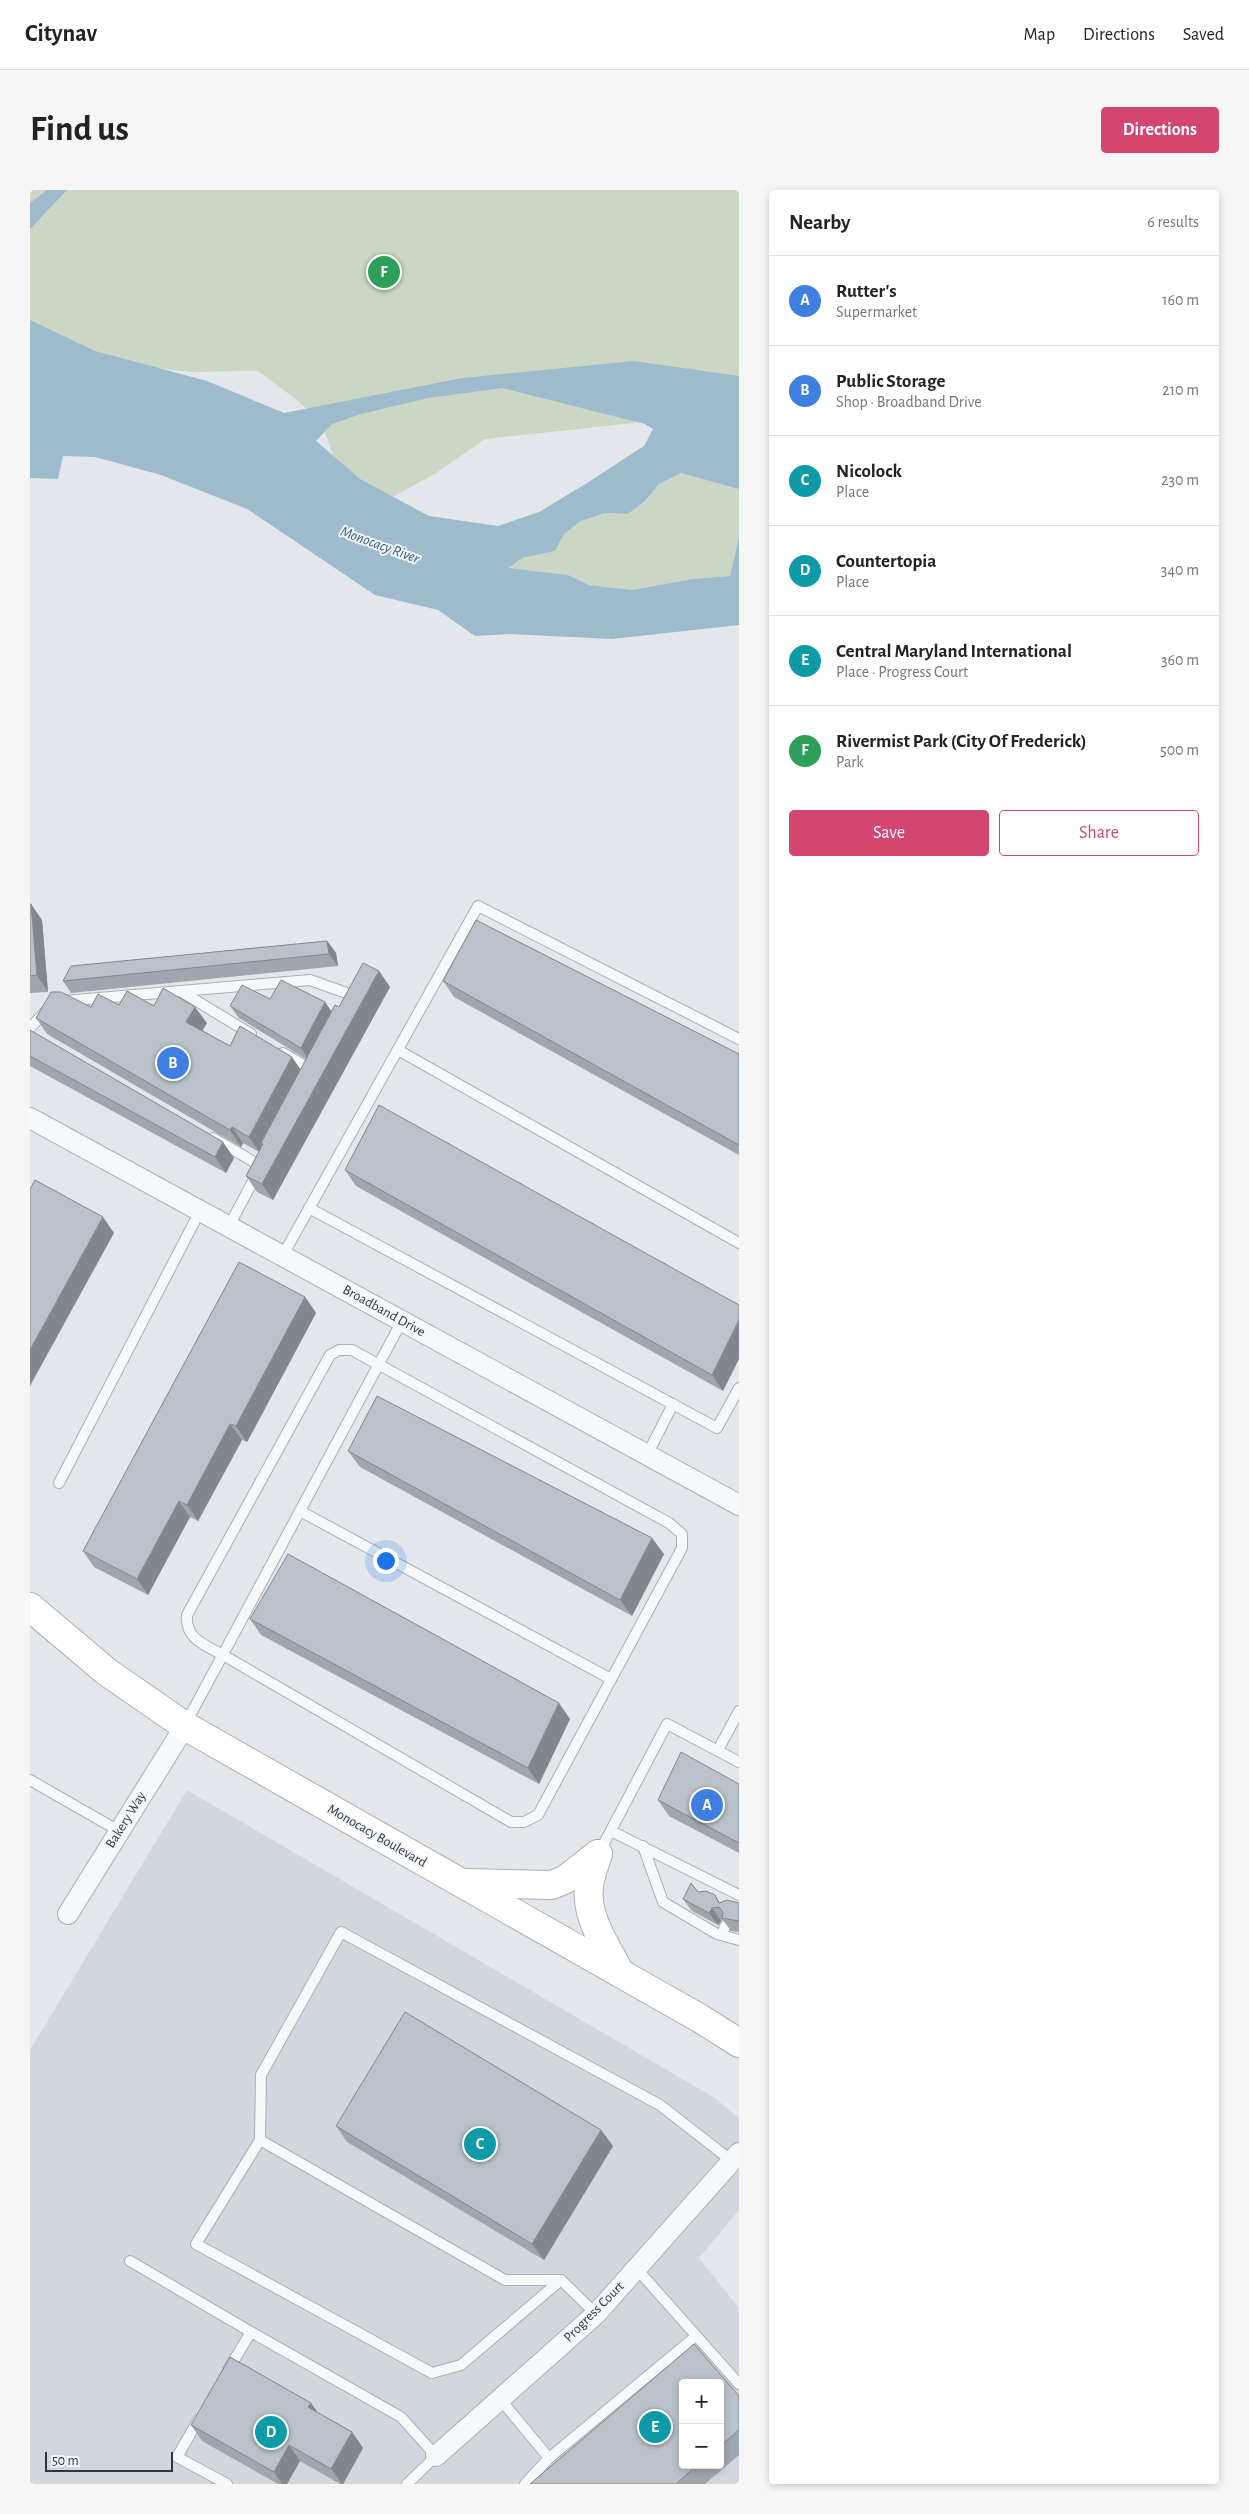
<!DOCTYPE html>
<meta charset="utf-8">
<style>
:root{--surface:#fff;--page:#f6f6f6;--text:#222;--muted:#767676;--line:#e0e0e0;--accent:#d2466f}
body{margin:0;font-family:"Alegreya Sans",sans-serif;background:var(--page);color:var(--text)}
.controls{position:absolute;right:15px;bottom:15px;display:grid;overflow:hidden;border-radius:5px;box-shadow:0 2px 8px #0003}
.controls button{width:45px;height:45px;display:grid;place-items:center;padding:0;border:0;border-bottom:1px solid var(--line);background:var(--surface);color:var(--text);font:25px sans-serif}
.scale{position:absolute;left:15px;bottom:12px;width:128px;box-sizing:border-box;padding-left:5px;border:2px solid #2a3744;border-top:0;font-size:14px;line-height:18px;white-space:nowrap;color:#2a3744;-webkit-text-stroke:4px #f3f6f9;paint-order:stroke}
.you{position:absolute;left:355px;top:1370px;width:18px;height:18px;margin:-12px;border:4px solid #fff;border-radius:50%;background:#1a73e8;box-shadow:0 0 0 8px #1a73e833}
.badge{display:grid;place-items:center;width:32px;height:32px;border-radius:50%;background:var(--accent);color:#fff;font-size:16px;font-weight:700}
.pin{position:absolute;translate:-50% -50%;border:2px solid #fff;box-shadow:0 1px 5px #0006}
.list{margin:0;padding:0;list-style:none}
h2{display:flex;justify-content:space-between;align-items:center;height:65px;margin:0;padding:0 20px;font-size:21px}
h2 small{font-size:16px;font-weight:400;color:var(--muted)}
.list li{display:grid;grid-template-columns:32px 1fr auto;gap:15px;align-items:center;box-sizing:border-box;height:90px;padding:0 20px;border-top:1px solid var(--line)}
.list b{display:block;font-size:19px;white-space:nowrap}
.list p{margin:0;font-size:16px;white-space:nowrap;color:var(--muted)}
.list em{font-size:16px;font-style:normal;color:var(--muted)}
.actions{display:flex;gap:10px;padding:15px 20px}
.actions a{flex:1;padding:11px 0;border:1px solid var(--accent);border-radius:5px;text-align:center;font-size:18px;color:var(--accent)}
.actions .main{background:var(--accent);color:#fff}
.map{position:relative;flex:none;width:709px;height:2294px;overflow:hidden;border-radius:5px}
header{display:flex;align-items:center;gap:30px;box-sizing:border-box;height:70px;padding:0 25px;background:var(--surface);border-bottom:1px solid var(--line)}
header strong{font-size:24px}
nav{display:flex;gap:28px;margin-inline-start:auto;font-size:18px}
.intro{display:flex;align-items:center;justify-content:space-between;box-sizing:border-box;height:120px;padding:0 30px}
h1{margin:0;font-size:35px}
.button{padding:12px 22px;border-radius:5px;background:var(--accent);color:#fff;font-size:18px;font-weight:700}
main{display:flex;gap:30px;padding:0 30px}
aside{flex:1;background:var(--surface);border-radius:5px;box-shadow:0 2px 8px #0003}
.map>svg:first-child{display:block}
.built{fill:#d1d7dd;fill-rule:evenodd}
.green{fill:#cbd6c4}
.water{fill:#9dbbcc;fill-rule:evenodd}
.lines{fill:none;stroke-linecap:round;stroke-linejoin:round}
.lane-casing{stroke:#a8afb6;stroke-width:12}
.street-casing{stroke:#a8afb6;stroke-width:22}
.secondary-casing{stroke:#a8afb6;stroke-width:30}
.lane{stroke:#f6f8f9;stroke-width:10}
.street{stroke:#f6f8f9;stroke-width:20}
.secondary{stroke:#fff;stroke-width:28}
.wall{fill:#a0a6ad;fill-rule:evenodd}
.shaded-wall{fill:#82878d}
.building{fill:#bac1c9;stroke:#82878d}
.labels{text-anchor:middle;dominant-baseline:central;stroke-width:4;stroke-linejoin:round;paint-order:stroke}
.street-label{font-size:14px;fill:#2a3744;stroke:#f3f6f9}
.water-label{font-size:15px;font-style:italic;fill:#335c7a;stroke:#f3f6f9}
</style>
<header>
<strong>Citynav</strong>
<nav><a>Map</a><a>Directions</a><a>Saved</a></nav>
</header>
<div class="intro"><h1>Find us</h1><a class="button">Directions</a></div>
<main>
<div class="map">
<svg width="709" height="2294" viewBox="0 0 709 2294">
<rect width="100%" height="100%" fill="#e3e7eb"/>
<!-- built -->
<path class="built" d="M157 1600 685 1908 709 1928V2020L669 2068 709 2118V2294H0V1860ZM653 2193H690V2275H653Z"/>
<!-- green -->
<g class="green">
<polygon points="0,0 709,0 709,196 604,233 455,249 406,283 352,313 309,283 292,234 267,210 228,181 162,182 0,165"/>
<polygon points="651,283 709,299 709,347 700,386 663,389 602,400 558,395 538,385 479,378 492,368 525,361 534,344 551,331 575,323 598,324 615,311 629,294"/>
</g>
<!-- water -->
<g class="water">
<polygon points="17,0 37,0 0,39 0,13"/>
<path d="M0 130 65 161 177 191 254 223 432 188 604 171 709 186V299L651 283 629 294 615 311 598 324 575 323 551 331 534 344 525 361 492 368 479 378 538 385 559 395 602 400 663 389 700 386 709 347V435L582 449 479 444 445 446 408 420 345 405 217 319 131 285 65 267 33 266 28 289 0 288ZM472 198 615 234 623 239 614 256 557 293 509 322 468 336 399 326 330 289 286 251 302 234 331 224 398 208Z"/>
</g>
<g class="lines">
<defs>
<g id="lane">
<polyline points="152,802 221,844"/>
<polyline points="34,811 280,790 322,805 319,812"/>
<polyline points="0,838 16,821"/>
<polyline points="368,860 709,1053"/>
<polyline points="253,863 282,880"/>
<polyline points="183,948 231,976 199,1036"/>
<polyline points="279,1018 687,1238 709,1198"/>
<polyline points="253,1065 448,716 709,849"/>
<path d="M309 1160H322L639 1333 652 1344V1358L508 1625 494 1632H481L193 1465C175 1455 155 1449 157 1425L300 1165Z"/>
<polyline points="617,1265 643,1214"/>
<polyline points="29,1293 170,1021"/>
<polyline points="270,1321 581,1489"/>
<polyline points="155,1535 372,1131"/>
<polyline points="688,1560 709,1521"/>
<polyline points="0,1590 89,1641"/>
<polyline points="581,1641 709,1705"/>
<polyline points="613,1656 633,1712 687,1744 709,1750"/>
<polyline points="569,1663 637,1534 709,1572"/>
<polyline points="692,1745 695,1736"/>
<polyline points="230,1950 166,2054 402,2183 431,2175 531,2090"/>
<polyline points="100,2071 221,2142"/>
<polyline points="607,2079 709,2194"/>
<polyline points="566,2124 531,2090 475,2090 230,1950 231,1885 311,1742 630,1915 702,1971"/>
<polyline points="198,2180 221,2142 371,2227 406,2266 377,2294"/>
<polyline points="470,2209 519,2268"/>
<polyline points="169,2229 147,2267 197,2294"/>
<polyline points="495,2294 519,2268 666,2146"/>
</g>
<g id="street">
<polyline points="0,928 709,1315"/>
<polyline points="38,1724 155,1536"/>
<polyline points="406,2266 566,2124 709,1963"/>
</g>
<g id="secondary">
<polyline points="0,1417 77,1482 155,1536 671,1829 709,1853"/>
<path d="M568 1664C565 1674 560 1686 559 1697 555 1727 577 1757 590 1783"/>
<polyline points="435,1693 522,1695 536,1689 568,1664"/>
</g>
</defs>
<!-- lane casing -->
<use href="#lane" class="lane-casing"/>
<!-- street casing -->
<use href="#street" class="street-casing"/>
<!-- secondary casing -->
<use href="#secondary" class="secondary-casing"/>
<!-- lane -->
<use href="#lane" class="lane"/>
<!-- street -->
<use href="#street" class="street"/>
<!-- secondary -->
<use href="#secondary" class="secondary"/>
</g>
<!-- wall -->
<g class="wall">
<polygon points="0,714 12,730 18,802 0,803"/>
<polygon points="297,751 306,763 308,776 41,803 33,791"/>
<polygon points="349,781 360,797 243,1010 227,1002 216,986 229,962 213,953 211,957 17,844 6,828 61,817 89,815 124,816 177,833 172,840 200,856 271,879 276,869 209,828 200,816 240,809 301,821 309,817"/>
<polygon points="413,791 709,864 709,965 424,807"/>
<polygon points="0,840 204,968 196,983 0,876"/>
<polygon points="315,980 709,1115 693,1201 326,996"/>
<polygon points="275,1107 286,1123 217,1252 212,1250 168,1331 160,1327 118,1405 64,1377 53,1361"/>
<polygon points="318,1261 634,1364 602,1426 330,1277"/>
<polygon points="220,1429 540,1529 509,1594 231,1445"/>
<polygon points="709,1594 709,1663 639,1626 628,1610"/>
<polygon points="668,1702 685,1705 690,1713 709,1713 709,1742 701,1741 693,1730 691,1731 688,1735 662,1721 653,1709"/>
<polygon points="306,1936 571,1940 583,1956 514,2070 317,1952"/>
<path d="M664 2154 709 2206V2265L675 2294H500ZM653 2193H690V2275H653Z"/>
<polygon points="281,2213 288,2223 322,2242 333,2258 313,2294 310,2294 270,2271 257,2294 248,2294 172,2251 161,2235"/>
</g>
<!-- shaded-wall -->
<g class="shaded-wall">
<polygon points="1,714 12,730 18,802 7,785"/>
<polygon points="297,751 306,763 308,776 299,764"/>
<polygon points="349,781 360,797 243,1010 232,994"/>
<polygon points="295,812 304,825 279,870 271,858"/>
<polygon points="165,817 177,833 168,848 156,832"/>
<polygon points="262,867 273,883 231,953 234,957 230,963 219,947"/>
<polygon points="202,937 213,953 211,957 200,940"/>
<polygon points="193,952 204,968 196,983 185,967"/>
<polygon points="73,1027 84,1043 0,1196 0,1160"/>
<polygon points="275,1107 286,1123 217,1252 206,1236"/>
<polygon points="709,1130 709,1169 693,1201 682,1185"/>
<polygon points="200,1234 212,1250 168,1331 157,1315"/>
<polygon points="149,1311 160,1327 118,1405 107,1389"/>
<polygon points="622,1348 634,1364 602,1426 590,1410"/>
<polygon points="529,1513 540,1529 509,1594 498,1578"/>
<polygon points="682,1718 691,1731 688,1735 679,1723"/>
<polygon points="571,1940 583,1956 514,2070 502,2054"/>
<polygon points="281,2213 292,2229 278,2217"/>
<polygon points="322,2242 333,2258 313,2294 312,2294 301,2279"/>
<polygon points="259,2255 270,2271 257,2294 252,2294 244,2282"/>
</g>
<!-- building -->
<g class="building">
<polygon points="0,714 1,714 7,785 0,786"/>
<polygon points="446,730 709,864 709,955 413,791"/>
<polygon points="297,751 299,764 33,791 41,776"/>
<polygon points="333,773 349,781 232,994 216,986 233,954 231,953 305,815 309,817"/>
<polygon points="251,790 295,812 271,858 200,816 212,795 240,809"/>
<polygon points="133,798 165,817 156,832 200,856 210,836 262,867 219,947 202,937 200,940 6,828 21,802 31,802 61,817 68,804 89,815 97,801 124,816"/>
<polygon points="0,840 193,952 185,967 0,866"/>
<polygon points="349,915 709,1115 709,1130 682,1185 315,980"/>
<polygon points="5,990 73,1027 0,1160 0,999"/>
<polygon points="209,1072 275,1107 206,1236 200,1234 157,1315 149,1311 107,1389 53,1361"/>
<polygon points="347,1206 622,1348 590,1410 318,1261"/>
<polygon points="258,1364 529,1513 498,1578 220,1429"/>
<polygon points="651,1562 709,1594 709,1653 628,1610"/>
<polygon points="661,1693 668,1702 676,1701 685,1705 689,1713 697,1710 709,1713 709,1731 692,1728 693,1722 689,1717 682,1718 679,1723 653,1709"/>
<polygon points="375,1822 571,1940 502,2054 306,1936"/>
<polygon points="664,2154 709,2206 709,2240 690,2256 690,2193 653,2193 653,2275 667,2275 646,2294 500,2294"/>
<polygon points="200,2167 281,2213 278,2217 322,2242 301,2279 259,2255 244,2282 161,2235"/>
</g>
<g class="labels">
<!-- street labels -->
<g class="street-label">
<text transform="translate(354 1121) rotate(29)">Broadband Drive</text>
<text transform="translate(96 1630) rotate(-58)">Bakery Way</text>
<text transform="translate(347 1646) rotate(30)">Monocacy Boulevard</text>
<text transform="translate(564 2122) rotate(-45)">Progress Court</text>
</g>
<!-- water labels -->
<g class="water-label">
<text transform="translate(350 355) rotate(20)">Monocacy River</text>
</g>
</g>
</svg>
<div class="controls">
<button>+</button>
<button>−</button>
</div>
<div class="scale">50 m</div>
<div class="you"></div>
<div class="pin badge" style="left:677px;top:1615px;background:#3f7fe0">A</div>
<div class="pin badge" style="left:143px;top:873px;background:#3f7fe0">B</div>
<div class="pin badge" style="left:450px;top:1954px;background:#0f9aa8">C</div>
<div class="pin badge" style="left:241px;top:2242px;background:#0f9aa8">D</div>
<div class="pin badge" style="left:625px;top:2237px;background:#0f9aa8">E</div>
<div class="pin badge" style="left:354px;top:82px;background:#2e9e5b">F</div>
</div>
<aside>
<h2>Nearby<small>6 results</small></h2>
<ul class="list">
<li><span class="badge" style="background:#3f7fe0">A</span><div><b>Rutter's</b><p>Supermarket</p></div><em>160 m</em></li>
<li><span class="badge" style="background:#3f7fe0">B</span><div><b>Public Storage</b><p>Shop · Broadband Drive</p></div><em>210 m</em></li>
<li><span class="badge" style="background:#0f9aa8">C</span><div><b>Nicolock</b><p>Place</p></div><em>230 m</em></li>
<li><span class="badge" style="background:#0f9aa8">D</span><div><b>Countertopia</b><p>Place</p></div><em>340 m</em></li>
<li><span class="badge" style="background:#0f9aa8">E</span><div><b>Central Maryland International</b><p>Place · Progress Court</p></div><em>360 m</em></li>
<li><span class="badge" style="background:#2e9e5b">F</span><div><b>Rivermist Park (City Of Frederick)</b><p>Park</p></div><em>500 m</em></li>
</ul>
<div class="actions"><a class="main">Save</a><a>Share</a></div>
</aside>
</main>
